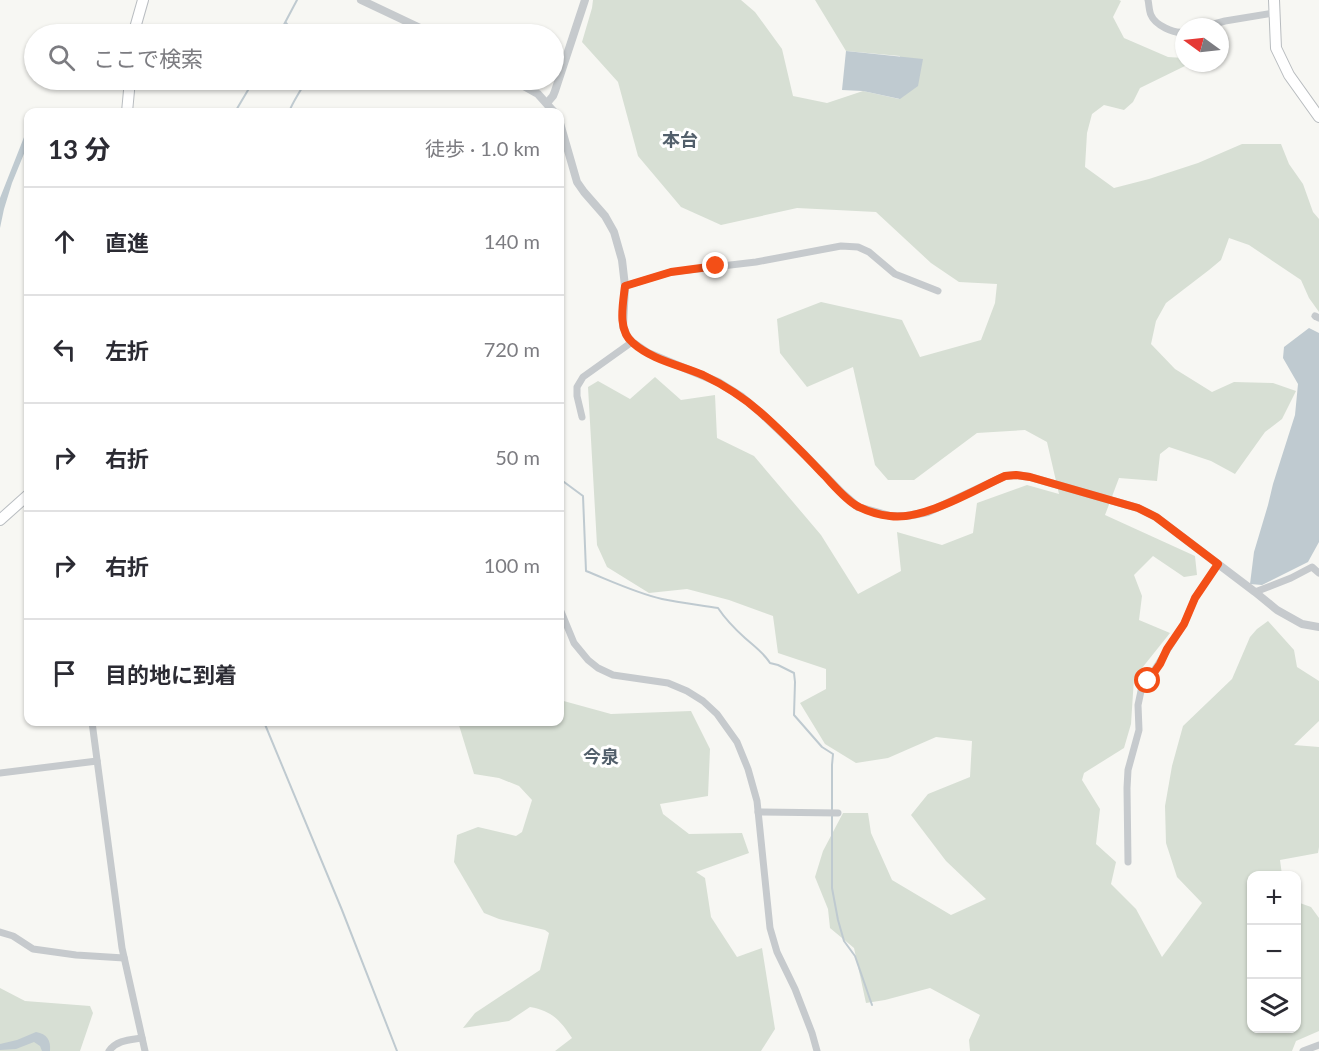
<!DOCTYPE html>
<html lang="ja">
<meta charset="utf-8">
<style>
:root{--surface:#fff;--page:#f2f2f3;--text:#2b2b33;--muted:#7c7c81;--line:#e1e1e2}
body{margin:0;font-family:Lato,"Noto Sans JP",sans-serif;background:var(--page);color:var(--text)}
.controls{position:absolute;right:18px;bottom:18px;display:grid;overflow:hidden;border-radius:12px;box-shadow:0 2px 4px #0004}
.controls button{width:54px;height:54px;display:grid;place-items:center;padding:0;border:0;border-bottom:2px solid var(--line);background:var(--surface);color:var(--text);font:30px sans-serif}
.compass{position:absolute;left:1175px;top:18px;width:54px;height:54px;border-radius:50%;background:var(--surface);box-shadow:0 2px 4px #0004;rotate:285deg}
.stop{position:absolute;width:18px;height:18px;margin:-14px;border:4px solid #f34f17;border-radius:50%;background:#fff}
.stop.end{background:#f34f17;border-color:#fff;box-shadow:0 2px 6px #0008}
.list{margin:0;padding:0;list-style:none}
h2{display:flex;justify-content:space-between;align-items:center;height:78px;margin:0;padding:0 24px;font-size:26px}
h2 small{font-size:20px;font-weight:400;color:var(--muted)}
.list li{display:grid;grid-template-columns:39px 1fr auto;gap:18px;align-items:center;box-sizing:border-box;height:108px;padding:0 24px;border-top:2px solid var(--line)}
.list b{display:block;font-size:22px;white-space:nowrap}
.list em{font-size:20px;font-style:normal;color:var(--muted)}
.icon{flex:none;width:33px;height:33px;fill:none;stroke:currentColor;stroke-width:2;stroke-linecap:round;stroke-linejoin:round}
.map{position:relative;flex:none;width:1319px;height:1051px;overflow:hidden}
.search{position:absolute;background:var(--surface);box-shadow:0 2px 4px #0004;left:24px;top:24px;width:540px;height:66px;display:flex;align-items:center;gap:15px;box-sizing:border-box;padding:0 21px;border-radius:33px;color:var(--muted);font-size:22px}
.panel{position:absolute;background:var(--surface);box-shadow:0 2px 4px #0004;left:24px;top:108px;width:540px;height:618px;border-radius:12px}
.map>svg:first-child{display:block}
.green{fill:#d7dfd4}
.water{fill:#bfcad0}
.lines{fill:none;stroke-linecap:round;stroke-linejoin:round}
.stream{stroke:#bfcad0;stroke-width:2}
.primary-casing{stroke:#b9bdc1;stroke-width:12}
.trunk-casing{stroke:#b8bcbf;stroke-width:12}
.minor{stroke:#c6cacd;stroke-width:7}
.tertiary{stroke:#c6cacd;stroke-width:8}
.primary{stroke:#fff;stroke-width:10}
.trunk{stroke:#fff;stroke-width:10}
.route{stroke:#f34f17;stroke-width:8}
.labels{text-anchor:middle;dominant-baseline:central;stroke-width:6;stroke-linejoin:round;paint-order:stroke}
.quarter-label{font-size:18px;font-weight:bold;fill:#525f6b;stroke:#fff}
</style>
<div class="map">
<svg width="1319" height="1051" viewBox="0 0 1319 1051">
<rect width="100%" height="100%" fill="#f7f7f3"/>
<!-- green -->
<g class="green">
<polygon points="593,0 741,0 755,12 782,49 793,96 827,103 863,91 899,99 900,56 846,51 815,0 1119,0 1121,1 1113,17 1124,38 1168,57 1184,58 1184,63 1187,63 1187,65 1140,88 1133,102 1124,110 1104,105 1092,114 1087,133 1085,167 1114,188 1149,179 1198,163 1242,144 1281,144 1289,164 1303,184 1313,212 1319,219 1319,312 1309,298 1301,280 1249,245 1229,238 1221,260 1209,270 1166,303 1156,321 1151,344 1175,369 1212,392 1234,382 1273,383 1296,391 1282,419 1265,432 1235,474 1211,461 1169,447 1160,454 1157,481 1119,478 1105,515 1195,556 1197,575 1184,577 1153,556 1134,575 1142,596 1139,620 1170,633 1134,678 1131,724 1124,748 1084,773 1082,780 1100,809 1096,844 1116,862 1111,884 1136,909 1162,957 1202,903 1177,877 1166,843 1165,806 1172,766 1183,726 1232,679 1250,637 1257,629 1268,621 1294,650 1297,667 1319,681 1319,721 1294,745 1319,747 1319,847 1318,853 1280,860 1282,875 1252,876 1252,1028 1296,1028 1297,902 1311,907 1319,918 1319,1031 1296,1041 1292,1051 970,1051 969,1040 980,1015 930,988 885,1000 866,1003 854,948 830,928 828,909 815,877 823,851 843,813 868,813 871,833 892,880 951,915 986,899 946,861 911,815 928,794 970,777 972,741 936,737 888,758 856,763 825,744 800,703 826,689 826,669 778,653 773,616 729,600 687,589 649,593 607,567 597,545 588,387 598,381 630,399 655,377 681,400 715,395 717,438 754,456 821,535 858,594 901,571 897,532 942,545 973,533 977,503 1027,485 1059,494 1047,442 1025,430 977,433 914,480 888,480 875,465 853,367 807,387 780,353 777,319 821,302 902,320 920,357 981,340 995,303 997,284 959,282 931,263 876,212 797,208 721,225 681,207 638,156 618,82 582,42 592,8"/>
<path d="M560 700 611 714 691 711 710 749 708 796 660 804 663 814 689 834 742 833 749 853 696 872 705 878 711 917 737 957 762 948 775 1029 761 1051H555L572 1038C560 1020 552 1011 530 1007L509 1021 463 1028 475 1013 540 970 549 933 545 930 499 919 484 913 454 862 457 835 478 827 516 836 522 832 532 800 519 786 499 778 474 774 458 722H560Z"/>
<polygon points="0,988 25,1001 90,1006 93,1013 80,1051 0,1051"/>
</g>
<!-- water -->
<g class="water">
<polygon points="846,51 923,59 918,86 900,99 863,91 842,90"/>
<polygon points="28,127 28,144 12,183 4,209 0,228 0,198"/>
<polygon points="1309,328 1319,333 1319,542 1308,562 1262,585 1250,584 1254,552 1268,505 1273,484 1295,415 1298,384 1283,358 1284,347"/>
<path d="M36 1032C47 1034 51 1040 50 1051H42L40 1046 34 1042 16 1049 0 1050V1044L17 1040Z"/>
</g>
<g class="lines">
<!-- stream -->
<g class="stream">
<polyline points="286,23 295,34"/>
<polyline points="279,34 297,0"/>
<polyline points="235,112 254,80"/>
<path d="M289 112C293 101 301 91 306 80"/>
<path d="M560 479 583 496 586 571C611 581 636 593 662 599 681 603 700 605 718 608 726 620 735 629 745 638 754 646 764 653 770 663L778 665 794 673 795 682 794 715 822 747 833 754 832 765V888L838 920 844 941 855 956 872 1005"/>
<polyline points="264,722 342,910 397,1051"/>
</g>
<defs>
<g id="primary">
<polyline points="134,34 135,28 143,0"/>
<polyline points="127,112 130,80"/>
<polyline points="0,520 28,495"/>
</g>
<polyline id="trunk" points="1274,0 1276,48 1289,75 1319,117"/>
</defs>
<!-- primary casing -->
<use href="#primary" class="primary-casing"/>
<!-- trunk casing -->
<use href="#trunk" class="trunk-casing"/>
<!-- minor -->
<g class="minor">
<path d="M1148 0C1149 4 1149 11 1151 15 1155 25 1174 34 1184 32"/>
<polyline points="1203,27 1225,21 1274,13"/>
<polyline points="625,286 671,272 756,262 841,246 858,247 869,252 895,274 938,291"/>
<polyline points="1315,316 1319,318"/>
<polyline points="582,417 577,396 577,387 583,377 632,342"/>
<polyline points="1255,592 1291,578 1312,567 1319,573"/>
<polyline points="560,609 574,643 588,660 598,668 613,675 668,683 687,691 703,701 717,714 737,742 748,769 757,801 770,928 777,952 795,989 812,1033 817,1051"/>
<polyline points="92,722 122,948 145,1051"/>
<polyline points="0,773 97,761"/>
<polyline points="758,812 838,813"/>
<polyline points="1128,862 1127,788 1128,770 1139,730 1138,705 1141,691 1184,624 1195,598 1218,564"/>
<polyline points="0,932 13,936 33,949 76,955 124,958"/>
<path d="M109 1051C117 1040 129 1040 142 1038"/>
<polyline points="1303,1051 1319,1045"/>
</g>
<!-- tertiary -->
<g class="tertiary">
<polyline points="361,0 433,34"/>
<polyline points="513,80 538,94 554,112"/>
<polyline points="547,103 553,96 555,91 585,0"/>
<polyline points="560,123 577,182 584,192 605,216 614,232 622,260 625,286 623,326 627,336 632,342 648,353 718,382 742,397 761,413 805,455 842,493 858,507 890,516 907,516 928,512 1005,476 1016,475 1030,477 1138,508 1156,517 1255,592 1277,610 1302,624 1319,627"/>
</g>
<!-- primary -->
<use href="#primary" class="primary"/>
<!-- trunk -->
<use href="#trunk" class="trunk"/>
</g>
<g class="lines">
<!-- route -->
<path class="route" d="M716 266 671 272 625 286C623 304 617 330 633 343 652 360 680 365 703 375 724 385 743 397 760 412 782 431 802 452 822 473 832 483 846 501 859 507 867 511 880 515 890 516 923 521 974 490 1005 476L1016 475 1030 477 1138 508 1156 517 1218 564 1195 598 1184 624 1167 649 1160 664 1148 681"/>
</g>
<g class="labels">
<!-- quarter labels -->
<g class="quarter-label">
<text x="680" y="139">本台</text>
<text x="601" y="756">今泉</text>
</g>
</g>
</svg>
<div class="controls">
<button>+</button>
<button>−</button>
<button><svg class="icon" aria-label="layers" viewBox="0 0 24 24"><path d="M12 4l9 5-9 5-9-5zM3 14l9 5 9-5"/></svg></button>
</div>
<svg class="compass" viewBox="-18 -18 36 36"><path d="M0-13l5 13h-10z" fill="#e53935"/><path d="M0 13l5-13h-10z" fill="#7c7c81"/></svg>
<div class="stop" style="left:1148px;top:681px"></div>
<div class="stop end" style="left:716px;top:266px"></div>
<div class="search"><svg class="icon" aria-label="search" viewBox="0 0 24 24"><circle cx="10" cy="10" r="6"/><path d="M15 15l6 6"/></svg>ここで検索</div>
<section class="panel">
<h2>13 分<small>徒歩 · 1.0 km</small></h2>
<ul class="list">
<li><svg class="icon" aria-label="ahead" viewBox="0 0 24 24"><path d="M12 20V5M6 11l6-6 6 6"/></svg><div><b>直進</b></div><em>140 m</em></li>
<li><svg class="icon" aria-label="left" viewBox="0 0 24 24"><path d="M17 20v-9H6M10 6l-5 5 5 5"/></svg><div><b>左折</b></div><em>720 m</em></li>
<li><svg class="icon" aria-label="right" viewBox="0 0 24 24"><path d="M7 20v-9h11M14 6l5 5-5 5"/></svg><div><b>右折</b></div><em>50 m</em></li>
<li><svg class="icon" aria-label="right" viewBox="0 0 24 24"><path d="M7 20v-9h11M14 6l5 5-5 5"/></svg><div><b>右折</b></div><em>100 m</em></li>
<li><svg class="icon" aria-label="arrive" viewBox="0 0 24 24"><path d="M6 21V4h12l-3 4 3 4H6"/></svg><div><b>目的地に到着</b></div></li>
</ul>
</section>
</div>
